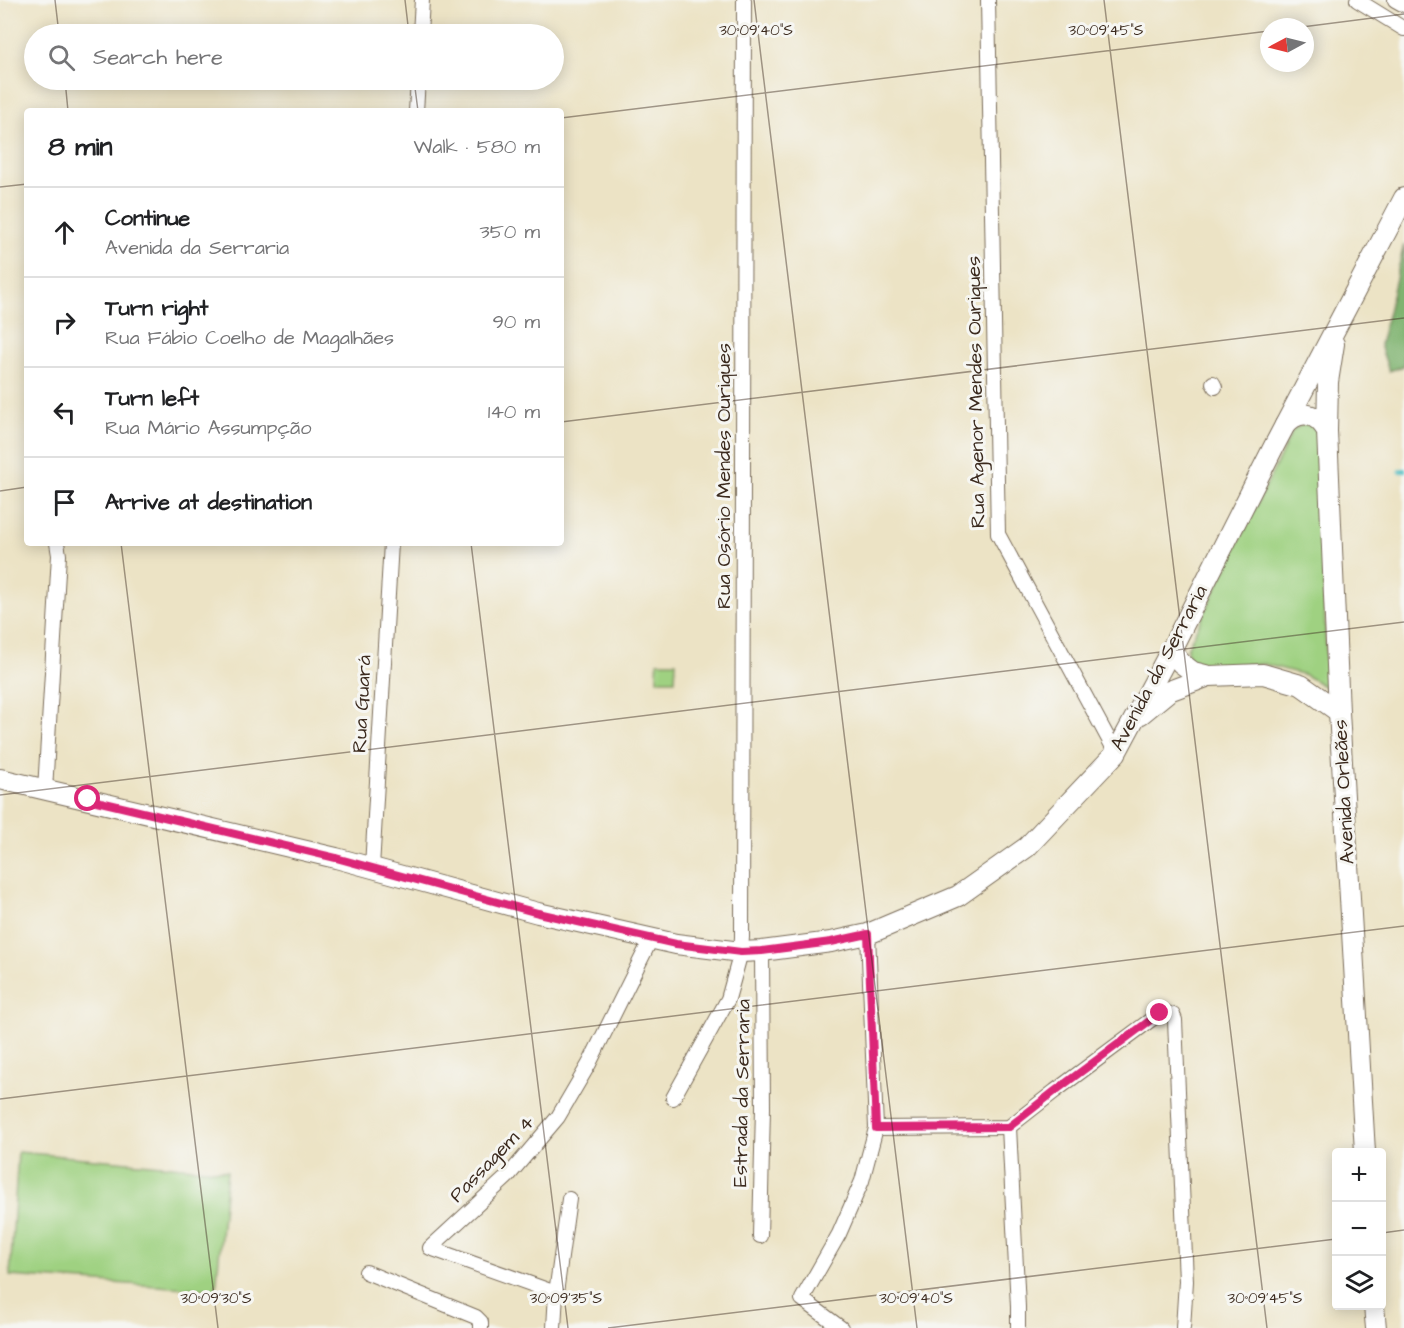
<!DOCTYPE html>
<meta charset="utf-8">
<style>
:root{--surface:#fff;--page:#f6f6f6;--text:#202124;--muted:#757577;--line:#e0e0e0}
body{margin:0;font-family:"Architects Daughter",sans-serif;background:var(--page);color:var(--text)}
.controls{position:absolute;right:18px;bottom:18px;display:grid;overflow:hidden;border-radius:6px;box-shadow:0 3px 15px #0003}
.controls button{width:54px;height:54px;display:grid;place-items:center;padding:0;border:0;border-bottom:2px solid var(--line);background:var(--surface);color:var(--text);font:30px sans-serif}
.compass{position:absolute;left:1260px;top:18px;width:54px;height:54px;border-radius:50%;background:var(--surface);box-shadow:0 3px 15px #0003;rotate:263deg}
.stop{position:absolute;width:18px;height:18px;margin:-14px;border:4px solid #db2777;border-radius:50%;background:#fff}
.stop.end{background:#db2777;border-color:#fff;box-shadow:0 2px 6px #0008}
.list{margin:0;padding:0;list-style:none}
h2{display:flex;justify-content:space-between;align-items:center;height:78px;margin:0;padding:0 24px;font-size:26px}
h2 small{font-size:20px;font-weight:400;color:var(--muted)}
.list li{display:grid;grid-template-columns:39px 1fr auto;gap:18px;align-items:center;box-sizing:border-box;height:90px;padding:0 24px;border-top:2px solid var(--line)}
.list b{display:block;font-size:22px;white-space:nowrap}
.list p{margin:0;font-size:20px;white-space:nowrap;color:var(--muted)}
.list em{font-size:20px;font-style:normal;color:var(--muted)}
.icon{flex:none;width:33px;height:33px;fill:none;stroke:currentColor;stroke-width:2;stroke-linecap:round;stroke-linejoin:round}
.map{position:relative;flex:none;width:1404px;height:1328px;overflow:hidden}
.search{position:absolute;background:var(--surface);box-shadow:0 3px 15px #0003;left:24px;top:24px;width:540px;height:66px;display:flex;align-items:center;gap:15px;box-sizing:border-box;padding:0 21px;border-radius:33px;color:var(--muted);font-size:22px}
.panel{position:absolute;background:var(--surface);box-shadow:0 3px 15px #0003;left:24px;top:108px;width:540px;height:438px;border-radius:6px}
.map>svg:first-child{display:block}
.green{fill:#9fd181;stroke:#6d7e50;stroke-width:1.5}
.forest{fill:#7fb36f;stroke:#5d6e46;stroke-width:1.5}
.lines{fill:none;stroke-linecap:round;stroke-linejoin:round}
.stream{stroke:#51bfc6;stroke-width:4.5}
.street-casing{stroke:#796b58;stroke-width:16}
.secondary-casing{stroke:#796b58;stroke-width:22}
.street{stroke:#fff;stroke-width:14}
.secondary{stroke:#fff;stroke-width:20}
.route{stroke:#db2777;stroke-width:8}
.ticks{fill:none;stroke:#3b2a1e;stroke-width:1.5;stroke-opacity:0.45}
.labels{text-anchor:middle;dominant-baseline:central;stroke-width:6;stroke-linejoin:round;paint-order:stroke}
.street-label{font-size:20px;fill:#3b2a1e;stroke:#f6f6f2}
.ticks-label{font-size:15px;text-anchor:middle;fill:#3b2a1e;stroke:#f6f6f2;stroke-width:6;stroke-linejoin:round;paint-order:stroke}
</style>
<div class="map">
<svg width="1404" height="1328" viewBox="0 0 1404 1328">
<rect width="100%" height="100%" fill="#f6f6f2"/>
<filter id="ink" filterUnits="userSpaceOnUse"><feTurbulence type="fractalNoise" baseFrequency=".0167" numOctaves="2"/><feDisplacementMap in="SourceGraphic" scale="12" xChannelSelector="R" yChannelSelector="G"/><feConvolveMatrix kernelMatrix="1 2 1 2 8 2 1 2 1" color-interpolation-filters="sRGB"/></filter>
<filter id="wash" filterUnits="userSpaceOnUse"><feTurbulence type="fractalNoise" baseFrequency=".008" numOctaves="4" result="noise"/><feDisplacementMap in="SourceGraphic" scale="24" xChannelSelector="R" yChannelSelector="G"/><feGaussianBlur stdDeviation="1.35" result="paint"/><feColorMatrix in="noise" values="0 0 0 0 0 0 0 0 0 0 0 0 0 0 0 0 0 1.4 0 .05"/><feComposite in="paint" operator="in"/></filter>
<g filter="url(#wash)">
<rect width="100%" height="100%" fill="#ece3c5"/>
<!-- green -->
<g class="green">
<polygon points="1306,424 1315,428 1319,436 1327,688 1305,675 1264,664 1200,667 1188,659 1187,649 1293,430 1301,425"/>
<polygon points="657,662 676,662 675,680 657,680"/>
<polygon points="18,1152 227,1171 216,1290 10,1276"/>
</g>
<!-- forest -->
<polygon class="forest" points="1404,245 1404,366 1389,371 1380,345"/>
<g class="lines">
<!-- stream -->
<polyline class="stream" points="1400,471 1404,470"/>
</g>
</g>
<g filter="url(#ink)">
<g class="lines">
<defs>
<g id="street">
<polyline points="988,0 998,534 1116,753"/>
<polyline points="1357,0 1404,29"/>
<polyline points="1395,0 1404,5"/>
<polyline points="420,34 422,0"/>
<polyline points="416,111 418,80"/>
<polyline points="1213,383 1215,387"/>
<polyline points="45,790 59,555 57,543"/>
<polyline points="372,867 391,543"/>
<polyline points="673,1098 728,999 741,952 742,937 744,0"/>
<polyline points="1009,1127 1018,1307 1018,1328"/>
<polyline points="876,1128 1009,1127 1055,1091 1160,1013 1164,1012 1173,1015 1175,1020 1186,1281 1183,1328"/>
<polyline points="760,1236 763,1108 762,951"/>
<polyline points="366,1272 476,1317 481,1322 481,1328"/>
<polyline points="556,1293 569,1199"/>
<polyline points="554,1328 556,1293 430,1248 508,1176 558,1117 589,1064 651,939"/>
<polyline points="841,1328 802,1299 839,1234 862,1181 876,1128 868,934"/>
</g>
<g id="secondary">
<polyline points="1334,344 1328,382 1327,431 1339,712 1365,1152"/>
<path d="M1285 425C1300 408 1317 413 1327 431"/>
<polyline points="1171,650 1181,663 1193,672 1209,676 1263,674 1301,685 1339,712"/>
<polyline points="1141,714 1169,691 1209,676"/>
<polyline points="0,779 336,858 538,913 676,944 741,952 762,951 831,942 868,934 958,896 1027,847 1116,753 1171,650 1274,446 1404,198"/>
<polyline points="1374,1306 1376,1328"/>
</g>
</defs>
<!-- street casing -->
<use href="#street" class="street-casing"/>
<!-- secondary casing -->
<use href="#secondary" class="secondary-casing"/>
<!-- street -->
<use href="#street" class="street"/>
<!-- secondary -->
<use href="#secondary" class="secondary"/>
</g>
</g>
<g class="lines" filter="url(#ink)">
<!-- route -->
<polyline class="route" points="88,799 336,858 538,913 676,944 741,952 762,951 831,942 868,934 876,1128 1009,1127 1055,1091 1160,1013"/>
</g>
<!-- ticks -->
<path class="ticks" d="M55 0 59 34M405 0 409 34M754 0 917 1328M1104 0 1267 1328M1302 27 1404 14M65 80 68 111M414 80 418 111M561 118 1269 31M0 187 27 184M561 422 1404 318M0 491 27 487M121 543 218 1328M471 543 568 1328M0 795 1404 622M0 1099 1404 926M1382 1233 1404 1230M608 1328 1336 1239"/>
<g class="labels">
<!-- street labels -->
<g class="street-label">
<text transform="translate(976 392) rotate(-91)">Rua Agenor Mendes Ouriques</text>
<text transform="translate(724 476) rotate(-90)">Rua Osório Mendes Ouriques</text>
<text transform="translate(1159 668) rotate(-62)">Avenida da Serraria</text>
<text transform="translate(362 704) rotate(-87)">Rua Guará</text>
<text transform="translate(1344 792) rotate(-93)">Avenida Orleães</text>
<text transform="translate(742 1093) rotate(-89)">Estrada da Serraria</text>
<text transform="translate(492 1159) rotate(-46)">Passagem 4</text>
</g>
</g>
<g class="ticks-label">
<text x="756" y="35">30°09'40"S</text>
<text x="1106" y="35">30°09'45"S</text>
<text x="216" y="1303">30°09'30"S</text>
<text x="566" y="1303">30°09'35"S</text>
<text x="916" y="1303">30°09'40"S</text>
<text x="1265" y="1303">30°09'45"S</text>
</g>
</svg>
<div class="controls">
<button>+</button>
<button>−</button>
<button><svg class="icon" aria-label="layers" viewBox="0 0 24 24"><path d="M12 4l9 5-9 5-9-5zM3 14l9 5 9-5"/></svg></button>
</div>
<svg class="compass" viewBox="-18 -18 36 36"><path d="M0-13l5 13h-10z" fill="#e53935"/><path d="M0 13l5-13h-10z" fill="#757577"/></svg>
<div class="stop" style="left:88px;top:799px"></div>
<div class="stop end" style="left:1160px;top:1013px"></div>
<div class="search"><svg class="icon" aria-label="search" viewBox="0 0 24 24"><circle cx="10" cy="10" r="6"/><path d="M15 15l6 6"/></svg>Search here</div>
<section class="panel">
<h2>8 min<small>Walk · 580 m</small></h2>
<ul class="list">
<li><svg class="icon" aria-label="ahead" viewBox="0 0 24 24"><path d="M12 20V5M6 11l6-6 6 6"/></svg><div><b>Continue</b><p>Avenida da Serraria</p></div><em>350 m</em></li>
<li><svg class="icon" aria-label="right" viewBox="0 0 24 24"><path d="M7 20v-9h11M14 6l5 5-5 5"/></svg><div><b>Turn right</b><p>Rua Fábio Coelho de Magalhães</p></div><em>90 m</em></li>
<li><svg class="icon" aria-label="left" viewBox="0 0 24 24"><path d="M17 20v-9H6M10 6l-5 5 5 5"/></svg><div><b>Turn left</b><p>Rua Mário Assumpção</p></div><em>140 m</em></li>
<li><svg class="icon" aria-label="arrive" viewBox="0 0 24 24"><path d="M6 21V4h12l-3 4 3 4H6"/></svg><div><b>Arrive at destination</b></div></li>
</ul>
</section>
</div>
